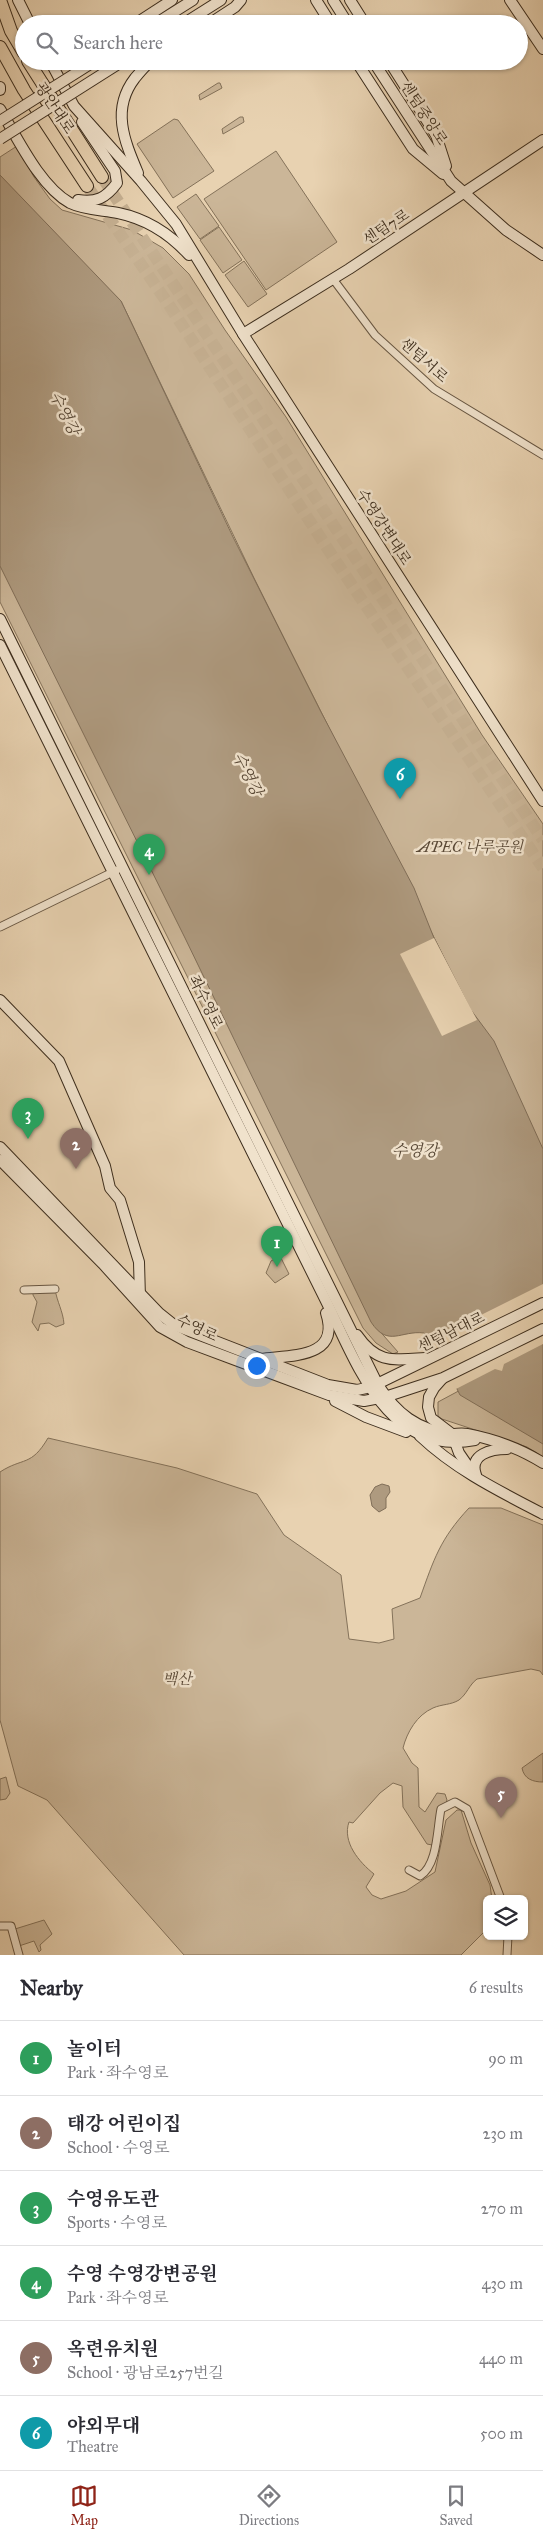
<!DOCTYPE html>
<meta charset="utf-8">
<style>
:root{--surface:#fff;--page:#f7f7f7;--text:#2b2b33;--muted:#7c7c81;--line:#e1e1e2;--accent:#8f2418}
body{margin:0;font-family:"IM FELL Great Primer","Noto Serif KR",serif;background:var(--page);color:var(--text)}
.controls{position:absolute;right:15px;bottom:15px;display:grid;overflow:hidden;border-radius:8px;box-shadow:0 1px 4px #0004}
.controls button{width:45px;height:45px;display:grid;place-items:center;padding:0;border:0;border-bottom:1px solid var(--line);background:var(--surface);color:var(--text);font:25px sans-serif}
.you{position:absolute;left:256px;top:1365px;width:18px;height:18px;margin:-12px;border:4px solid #fff;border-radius:50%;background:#1a73e8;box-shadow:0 0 0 8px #1a73e833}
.badge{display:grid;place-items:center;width:32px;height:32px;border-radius:50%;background:var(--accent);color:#fff;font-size:16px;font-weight:700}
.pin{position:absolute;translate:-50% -41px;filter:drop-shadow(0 1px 2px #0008)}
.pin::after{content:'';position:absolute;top:26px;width:18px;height:15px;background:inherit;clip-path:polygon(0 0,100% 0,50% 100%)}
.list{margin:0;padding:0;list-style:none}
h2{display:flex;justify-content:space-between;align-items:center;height:65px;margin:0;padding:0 20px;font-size:21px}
h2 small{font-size:16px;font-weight:400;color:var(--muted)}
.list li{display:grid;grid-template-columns:32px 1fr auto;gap:15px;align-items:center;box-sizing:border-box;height:75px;padding:0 20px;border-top:1px solid var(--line)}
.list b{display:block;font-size:19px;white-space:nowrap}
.list p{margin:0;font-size:16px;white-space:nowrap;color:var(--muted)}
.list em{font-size:16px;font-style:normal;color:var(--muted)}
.icon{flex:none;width:28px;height:28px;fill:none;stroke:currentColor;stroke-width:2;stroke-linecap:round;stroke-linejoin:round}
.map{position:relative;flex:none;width:543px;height:1955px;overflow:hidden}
.search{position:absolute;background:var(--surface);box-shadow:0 1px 4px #0004;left:15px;right:15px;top:15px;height:55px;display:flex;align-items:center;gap:12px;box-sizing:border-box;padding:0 18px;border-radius:28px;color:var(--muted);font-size:19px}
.sheet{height:515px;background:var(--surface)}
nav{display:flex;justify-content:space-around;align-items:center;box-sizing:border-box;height:70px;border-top:1px solid var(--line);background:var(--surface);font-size:14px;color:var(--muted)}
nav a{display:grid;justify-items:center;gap:2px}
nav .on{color:var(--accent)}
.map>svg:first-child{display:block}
.green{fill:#cbb698;stroke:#84725a}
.water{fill:#ae9a7f;stroke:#806e58}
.pier{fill:#e8d2b1}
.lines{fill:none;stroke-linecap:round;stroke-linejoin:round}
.highway-tunnel{stroke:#c6b193;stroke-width:12;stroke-dasharray:12 6;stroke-linecap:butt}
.street-casing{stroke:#675642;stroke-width:9}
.secondary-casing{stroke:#3c2d1d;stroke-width:12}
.highway-casing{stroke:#3c2d1d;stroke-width:14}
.street{stroke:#f0e2cc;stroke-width:7}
.secondary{stroke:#f0e2cc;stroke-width:10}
.highway{stroke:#e8d2b1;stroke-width:12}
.secondary-bridge-casing{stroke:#3c2d1d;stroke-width:12;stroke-linecap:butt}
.secondary-bridge{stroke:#f0e2cc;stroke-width:10}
.labels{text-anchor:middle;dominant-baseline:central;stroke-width:5;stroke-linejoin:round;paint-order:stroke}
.street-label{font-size:15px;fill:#3c2d1d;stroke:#f0e2cc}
.park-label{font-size:15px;font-style:italic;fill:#594836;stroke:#f0e2cc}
.water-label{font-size:16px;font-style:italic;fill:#584836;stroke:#f0e2cc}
</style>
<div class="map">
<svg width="543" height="1955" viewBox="0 0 543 1955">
<rect width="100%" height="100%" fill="#e8d2b1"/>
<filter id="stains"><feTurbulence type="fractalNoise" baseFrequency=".004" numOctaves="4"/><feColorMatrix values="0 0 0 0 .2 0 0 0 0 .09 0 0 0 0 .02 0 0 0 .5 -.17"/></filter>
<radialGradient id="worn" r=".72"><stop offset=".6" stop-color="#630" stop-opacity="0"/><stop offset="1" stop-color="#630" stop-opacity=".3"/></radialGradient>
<!-- green -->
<g class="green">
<polygon points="218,83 220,83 222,88 200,100 199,95"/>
<polygon points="240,117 243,117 244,122 223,134 222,129"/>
<polygon points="174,119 178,120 214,171 173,198 137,144"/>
<polygon points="17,146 34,177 50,199 62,210 132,230 163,248 189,274 225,330 286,417 482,735 543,824 543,1155 254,578 121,301 0,182 0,157"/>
<polygon points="276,151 337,242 266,290 204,199"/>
<polygon points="196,194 219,226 200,239 177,207"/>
<polygon points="219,227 242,260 223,273 200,240"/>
<polygon points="244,261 267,294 248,307 225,275"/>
<polygon points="0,551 377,1328 398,1352 393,1354 376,1343 363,1328 0,602"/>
<polygon points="280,1256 289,1274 275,1283 266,1273 271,1261"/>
<path d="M33 1288 55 1289C57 1302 63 1311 64 1324L56 1327 49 1323 40 1324 38 1331 32 1322 37 1302 33 1295Z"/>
<polygon points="466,1387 543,1435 543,1457 527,1447 442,1419 438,1416 438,1402"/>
<path d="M48 1438 177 1468 257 1494 284 1535 341 1575 349 1639 379 1643 394 1639 392 1609 420 1598C434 1559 440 1539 469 1508H501L543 1525V1675L540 1671 531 1669 477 1679C469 1685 467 1694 459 1700 451 1705 442 1704 433 1708 417 1715 407 1732 403 1748L412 1763 418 1768 419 1807 425 1812 437 1793 445 1794 447 1800 432 1845 427 1844 403 1807 402 1786 393 1783 380 1793 353 1823 349 1822C342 1842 359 1862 374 1874L366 1887 372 1895 381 1899 406 1891 435 1872 446 1820 457 1810H461L471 1843 490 1885 492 1899H487V1929L461 1955H184L47 1800 18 1786 0 1720V1472C23 1457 31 1467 48 1438Z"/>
<path d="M543 1753V1782C533 1782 524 1779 522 1768Z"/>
<polygon points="6,1777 10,1793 6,1799 0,1800 0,1779"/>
<polygon points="44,1920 52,1934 40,1945 41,1950 39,1952 34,1941 19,1946 15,1929"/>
</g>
<!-- water -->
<g class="water">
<path d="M0 175 121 301 233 537 321 712 414 888 434 938 471 1010 494 1041 543 1149V1444L460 1395 433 1341 424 1333C401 1330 388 1348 371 1322L185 938 0 566Z"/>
<polygon points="382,1484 389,1486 390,1492 386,1498 386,1508 379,1512 372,1506 370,1495 375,1487"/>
</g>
<!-- pier -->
<g class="pier">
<polygon points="434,938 477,1020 442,1036 400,954"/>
<polygon points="543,1284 543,1344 504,1364 502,1371 495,1369 454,1390 430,1341 470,1320 471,1314 476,1313 479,1316"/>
</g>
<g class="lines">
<!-- highway-tunnel -->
<g class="highway-tunnel">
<polyline points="102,177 543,840"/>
<polyline points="87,186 169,305 337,563 543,868"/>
</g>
<defs>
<g id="street">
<polyline points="333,279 375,335 434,389 543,455"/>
<polyline points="0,927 117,870"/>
<polyline points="24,1290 55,1289"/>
<path d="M409 1870 420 1876C438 1865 437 1828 441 1809L455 1802 467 1809 501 1899"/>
<polyline points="0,1926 11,1926 19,1955"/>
<polyline points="507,1955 508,1936"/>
</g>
<g id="secondary">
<polyline points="18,0 30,24"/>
<polyline points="316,0 331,24"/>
<polyline points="333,0 348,24"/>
<polyline points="350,0 365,24"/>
<polyline points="510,0 543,49"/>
<polyline points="135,24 172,0"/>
<polyline points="155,24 193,0"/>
<polyline points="183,24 221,0"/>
<polyline points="209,24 235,7 241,0"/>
<polyline points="50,61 74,106 141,181 176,224 243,334 543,801"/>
<polyline points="63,61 74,61"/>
<polyline points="356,61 413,149 443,174"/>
<polyline points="373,61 451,181 506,230 543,255"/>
<polyline points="389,61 436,135 446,166"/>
<polyline points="0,87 0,90"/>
<path d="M0 109C18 139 40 186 70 203 84 210 103 210 118 213 147 219 170 234 189 255"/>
<path d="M138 173C124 140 111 109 135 78 140 72 145 66 151 61"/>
<path d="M78 200C96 203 106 198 117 183L115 171 82 122"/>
<polyline points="243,334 349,269 543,140"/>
<path d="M0 619 378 1385C396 1413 417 1430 452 1434 457 1434 462 1433 467 1434 493 1439 521 1449 543 1463"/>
<path d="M0 645 325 1299C356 1361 387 1457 475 1440"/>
<polyline points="0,1000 59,1061 105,1166 110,1188 120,1200 139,1262 140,1298"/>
<polyline points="0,1147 159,1313 174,1325 328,1385 357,1390 371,1387 543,1303"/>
<polyline points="0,1160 103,1264 160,1327 187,1342 329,1395 364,1401 385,1397 443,1378 543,1329"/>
<path d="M357 1335C377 1364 393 1360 425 1358"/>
<path d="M261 1359C290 1355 341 1359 326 1313"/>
<polyline points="442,1379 434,1388 429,1397 428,1407 431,1418 452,1434 459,1453 474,1475"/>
<polyline points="335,1401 366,1417 406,1432"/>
<path d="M420 1436C456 1470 499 1491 543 1514"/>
<path d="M476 1475C468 1454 492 1449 507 1449"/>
</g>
<g id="highway">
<polyline points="0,0 11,31 24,53"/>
<polyline points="0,47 24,90 87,186"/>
<polyline points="28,61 102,177"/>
</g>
</defs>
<!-- street casing -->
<use href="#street" class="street-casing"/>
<!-- secondary casing -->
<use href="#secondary" class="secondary-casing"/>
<!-- highway casing -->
<use href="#highway" class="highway-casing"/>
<!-- street -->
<use href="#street" class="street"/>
<!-- secondary -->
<use href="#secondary" class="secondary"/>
<!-- highway -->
<use href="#highway" class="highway"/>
<defs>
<g id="secondary-bridge">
<polyline points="0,121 95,61"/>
<polyline points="0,139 123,61"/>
</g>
</defs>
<!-- secondary-bridge casing -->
<use href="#secondary-bridge" class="secondary-bridge-casing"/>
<!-- secondary-bridge -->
<use href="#secondary-bridge" class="secondary-bridge"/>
</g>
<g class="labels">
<!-- street labels -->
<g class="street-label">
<text transform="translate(55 108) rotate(57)">광안대로</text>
<text transform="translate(424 113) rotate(57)">센텀중앙로</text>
<text transform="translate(386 227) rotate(-33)">센텀7로</text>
<text transform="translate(424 360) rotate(42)">센텀서로</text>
<text transform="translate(384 527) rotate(57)">수영강변대로</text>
<text transform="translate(206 1002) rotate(64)">좌수영로</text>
<text transform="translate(197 1328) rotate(25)">수영로</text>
<text transform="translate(451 1332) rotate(-26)">센텀남대로</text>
</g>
<!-- park labels -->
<g class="park-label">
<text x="470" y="847">APEC 나루공원</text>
<text x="177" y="1679">백산</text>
</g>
<!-- water labels -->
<g class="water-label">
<text transform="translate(65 413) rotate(63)">수영강</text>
<text transform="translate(248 774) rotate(63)">수영강</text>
<text x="415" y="1150">수영강</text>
</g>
</g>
<rect width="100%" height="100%" filter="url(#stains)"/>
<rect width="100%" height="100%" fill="url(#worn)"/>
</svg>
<div class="controls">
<button><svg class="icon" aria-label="layers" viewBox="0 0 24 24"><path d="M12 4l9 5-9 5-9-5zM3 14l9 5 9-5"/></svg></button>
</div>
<div class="you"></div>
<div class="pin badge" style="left:277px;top:1267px;background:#2e9e5b">1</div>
<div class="pin badge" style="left:76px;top:1169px;background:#8d6e63">2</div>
<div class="pin badge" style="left:28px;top:1139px;background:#2e9e5b">3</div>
<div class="pin badge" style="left:149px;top:875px;background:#2e9e5b">4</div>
<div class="pin badge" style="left:501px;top:1818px;background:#8d6e63">5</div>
<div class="pin badge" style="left:400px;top:799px;background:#0f9aa8">6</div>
<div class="search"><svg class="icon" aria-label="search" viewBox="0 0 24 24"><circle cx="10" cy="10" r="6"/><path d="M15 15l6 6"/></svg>Search here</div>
</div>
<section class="sheet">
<h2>Nearby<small>6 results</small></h2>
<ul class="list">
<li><span class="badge" style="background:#2e9e5b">1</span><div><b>놀이터</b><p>Park · 좌수영로</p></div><em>90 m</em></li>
<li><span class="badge" style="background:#8d6e63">2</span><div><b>태강 어린이집</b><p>School · 수영로</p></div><em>230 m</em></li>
<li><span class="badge" style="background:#2e9e5b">3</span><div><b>수영유도관</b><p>Sports · 수영로</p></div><em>270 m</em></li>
<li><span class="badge" style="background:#2e9e5b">4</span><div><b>수영 수영강변공원</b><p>Park · 좌수영로</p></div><em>430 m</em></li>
<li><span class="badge" style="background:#8d6e63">5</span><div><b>옥련유치원</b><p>School · 광남로257번길</p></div><em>440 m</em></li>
<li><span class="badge" style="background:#0f9aa8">6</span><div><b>야외무대</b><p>Theatre</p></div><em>500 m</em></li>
</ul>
</section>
<nav>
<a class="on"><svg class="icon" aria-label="map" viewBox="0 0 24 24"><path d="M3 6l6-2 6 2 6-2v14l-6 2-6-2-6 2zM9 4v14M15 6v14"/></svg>Map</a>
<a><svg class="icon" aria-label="directions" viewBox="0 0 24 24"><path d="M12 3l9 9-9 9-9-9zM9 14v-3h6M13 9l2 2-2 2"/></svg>Directions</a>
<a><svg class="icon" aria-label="saved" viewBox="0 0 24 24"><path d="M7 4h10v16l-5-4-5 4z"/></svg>Saved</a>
</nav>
